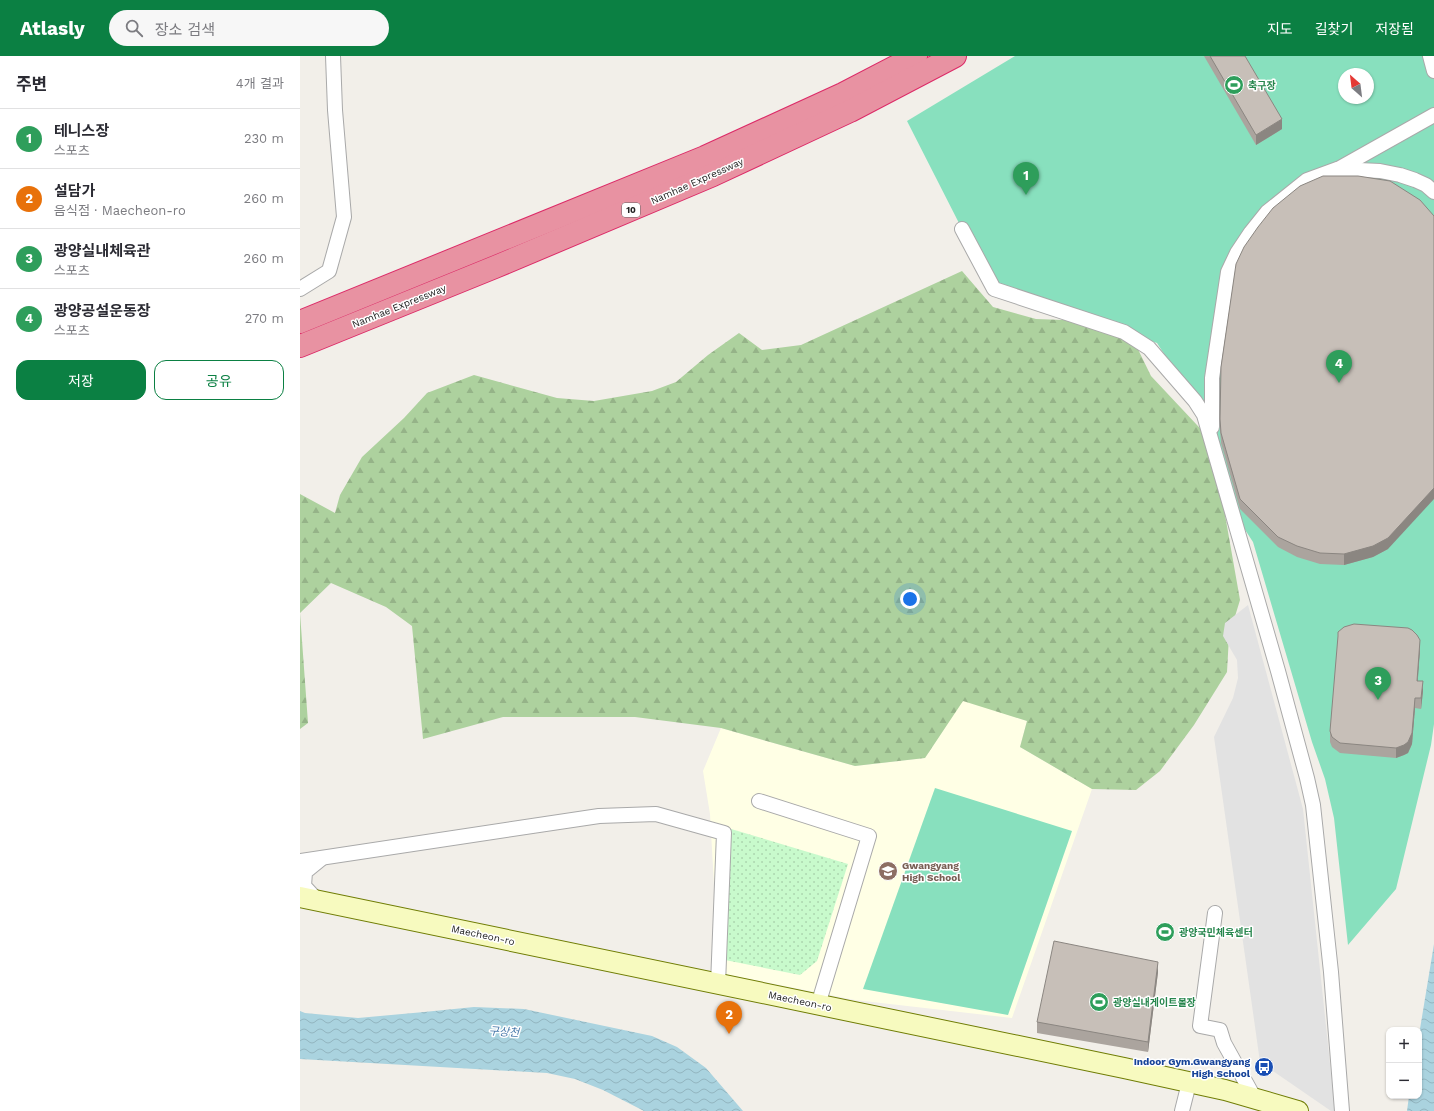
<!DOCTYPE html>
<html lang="ko">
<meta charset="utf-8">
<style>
:root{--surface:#fff;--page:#f7f7f7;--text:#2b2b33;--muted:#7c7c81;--line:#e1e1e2;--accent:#0b8043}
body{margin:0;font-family:"Work Sans","Noto Sans KR",sans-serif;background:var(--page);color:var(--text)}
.controls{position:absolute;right:12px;bottom:12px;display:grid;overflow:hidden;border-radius:8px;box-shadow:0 1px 3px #0004}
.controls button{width:36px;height:36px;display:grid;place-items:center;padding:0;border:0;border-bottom:1px solid var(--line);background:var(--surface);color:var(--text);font:20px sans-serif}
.compass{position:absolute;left:1038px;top:12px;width:36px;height:36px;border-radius:50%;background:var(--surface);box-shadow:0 1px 3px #0004;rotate:332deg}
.you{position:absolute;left:610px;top:543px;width:14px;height:14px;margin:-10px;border:3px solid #fff;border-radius:50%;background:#1a73e8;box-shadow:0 0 0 6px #1a73e833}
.badge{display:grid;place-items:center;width:26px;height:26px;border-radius:50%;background:var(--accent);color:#fff;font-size:13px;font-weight:700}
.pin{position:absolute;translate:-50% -33px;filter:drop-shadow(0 1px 2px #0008)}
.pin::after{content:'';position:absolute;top:21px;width:14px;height:12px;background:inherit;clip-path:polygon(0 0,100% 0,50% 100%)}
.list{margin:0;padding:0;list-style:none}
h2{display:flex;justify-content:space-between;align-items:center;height:52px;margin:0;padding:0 16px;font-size:17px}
h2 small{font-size:13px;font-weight:400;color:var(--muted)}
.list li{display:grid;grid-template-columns:26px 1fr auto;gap:12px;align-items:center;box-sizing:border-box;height:60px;padding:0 16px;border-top:1px solid var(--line)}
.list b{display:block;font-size:15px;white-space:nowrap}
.list p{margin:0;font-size:13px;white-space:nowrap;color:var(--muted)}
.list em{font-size:13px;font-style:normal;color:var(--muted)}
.actions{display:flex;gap:8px;padding:12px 16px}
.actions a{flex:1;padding:9px 0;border:1px solid var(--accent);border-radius:12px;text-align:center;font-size:14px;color:var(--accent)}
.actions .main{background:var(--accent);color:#fff}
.icon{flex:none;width:22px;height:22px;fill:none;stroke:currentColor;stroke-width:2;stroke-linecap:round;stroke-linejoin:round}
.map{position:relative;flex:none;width:1134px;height:1055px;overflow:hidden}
header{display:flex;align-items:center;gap:24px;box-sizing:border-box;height:56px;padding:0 20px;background:var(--accent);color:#fff}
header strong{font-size:19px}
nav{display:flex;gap:22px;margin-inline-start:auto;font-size:14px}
.search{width:280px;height:36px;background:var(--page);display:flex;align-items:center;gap:10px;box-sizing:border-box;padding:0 14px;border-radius:22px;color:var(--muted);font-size:15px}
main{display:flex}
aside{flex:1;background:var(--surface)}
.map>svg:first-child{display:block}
.education{fill:#ffffe5}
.forest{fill:url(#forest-firs)}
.park{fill:url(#park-dots)}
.pitch{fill:#88e0be;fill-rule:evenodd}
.parking{fill:#e2e2e2}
.water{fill:url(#water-waves)}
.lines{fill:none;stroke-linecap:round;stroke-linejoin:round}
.minor-casing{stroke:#a9a9a9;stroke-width:16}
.secondary-casing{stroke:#707d05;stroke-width:22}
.motorway-casing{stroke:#dc2a67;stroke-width:24}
.minor{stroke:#fff;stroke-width:14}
.secondary{stroke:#f7fabf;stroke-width:20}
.motorway{stroke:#e892a2;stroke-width:22}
.wall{fill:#aba49e}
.shaded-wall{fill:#8b8681}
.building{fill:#c7bfb8;stroke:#8b8681}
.labels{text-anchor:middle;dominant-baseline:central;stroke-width:3;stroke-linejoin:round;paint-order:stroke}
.shield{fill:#fff;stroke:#646464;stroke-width:1}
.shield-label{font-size:9px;font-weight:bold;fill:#222}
.leisure-label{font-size:10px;font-weight:bold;fill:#27864d;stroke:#fff;text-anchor:start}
.street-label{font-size:10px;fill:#222;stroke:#fff}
.education-label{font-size:10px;font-weight:bold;fill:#785e54;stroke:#fff;text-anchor:start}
.transit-label{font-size:10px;font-weight:bold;fill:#164399;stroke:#fff;text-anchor:end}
.water-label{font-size:11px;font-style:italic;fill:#4a7aab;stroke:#fff}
</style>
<header>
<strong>Atlasly</strong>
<div class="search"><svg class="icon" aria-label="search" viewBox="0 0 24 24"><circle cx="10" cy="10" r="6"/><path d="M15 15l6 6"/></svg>장소 검색</div>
<nav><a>지도</a><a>길찾기</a><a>저장됨</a></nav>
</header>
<main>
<aside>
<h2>주변<small>4개 결과</small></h2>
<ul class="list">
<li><span class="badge" style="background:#2e9e5b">1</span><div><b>테니스장</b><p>스포츠</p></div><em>230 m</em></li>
<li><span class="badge" style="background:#e8710a">2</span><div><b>설담가</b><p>음식점 · Maecheon-ro</p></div><em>260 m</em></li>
<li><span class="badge" style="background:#2e9e5b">3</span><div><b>광양실내체육관</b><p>스포츠</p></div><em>260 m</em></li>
<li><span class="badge" style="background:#2e9e5b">4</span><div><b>광양공설운동장</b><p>스포츠</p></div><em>270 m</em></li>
</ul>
<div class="actions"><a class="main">저장</a><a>공유</a></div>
</aside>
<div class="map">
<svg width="1134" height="1055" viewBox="0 0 1134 1055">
<defs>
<pattern id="forest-firs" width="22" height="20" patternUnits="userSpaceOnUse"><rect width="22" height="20" fill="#add19e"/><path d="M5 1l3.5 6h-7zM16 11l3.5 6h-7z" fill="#95b388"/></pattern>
<pattern id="park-dots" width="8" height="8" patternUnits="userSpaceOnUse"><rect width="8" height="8" fill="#c8facc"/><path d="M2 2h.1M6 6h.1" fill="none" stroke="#acd6af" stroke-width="1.8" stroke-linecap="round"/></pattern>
<pattern id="water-waves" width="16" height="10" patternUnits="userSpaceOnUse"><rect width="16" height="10" fill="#aad3df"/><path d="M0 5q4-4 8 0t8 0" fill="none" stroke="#92b5bf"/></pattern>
</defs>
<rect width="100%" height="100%" fill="#f2efe9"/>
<!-- education -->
<polygon class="education" points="663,644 727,665 720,691 792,733 712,962 555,944 419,917 410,758 403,715 421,672 555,710 625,702"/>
<!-- forest -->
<polygon class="forest" points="662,215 693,251 736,263 791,265 832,281 851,320 912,385 940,544 929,580 927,616 894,669 860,715 836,734 792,733 720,691 727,665 663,645 625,702 555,710 421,672 335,661 203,661 123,683 112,570 86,551 31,527 0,557 8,667 0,673 0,438 35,457 40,439 62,401 104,362 127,337 174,319 257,342 294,345 352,335 376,326 408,299 439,277 462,294 501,289"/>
<!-- park -->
<polygon class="park" points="421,770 548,808 517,905 500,919 415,902"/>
<!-- pitch -->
<g class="pitch">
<path d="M715 0H1134V668L1131 689 1096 833 1048 889 1034 762 1025 723 1012 686 953 486 929 449 914 374 857 287 694 233 662 173 607 65ZM1044 18H1068V42H1044Z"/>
<polygon points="635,732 772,775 708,959 563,933"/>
</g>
<!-- parking -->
<polygon class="parking" points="948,549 1003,753 1035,1055 1031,1055 960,1006 914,681 933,642 938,622 937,604 923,580 925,567"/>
<!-- water -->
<g class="water">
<polygon points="1134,888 1134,1055 1107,1055 1109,1040 1119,1040 1119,979"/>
<polygon points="174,951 224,953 352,980 377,991 406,1012 443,1055 344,1055 303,1034 275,1023 247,1017 0,1003 0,955 5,957 58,962 124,956"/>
</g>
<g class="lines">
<defs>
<g id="minor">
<polyline points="1130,0 1134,15"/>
<polyline points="1038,113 1134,59"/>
<polyline points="662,173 694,233 824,276 849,292 895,345 904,359 978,615 1007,722 1013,749 1031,916 1042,1055"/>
<polyline points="0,233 29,215 44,161 35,54 33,0"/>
<polyline points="912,371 912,322 928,216 937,197 951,176 967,156 1007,124 1037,113 1080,115 1100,119 1115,124 1126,129 1134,136"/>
<polyline points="459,745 569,780 518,949"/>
<polyline points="0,805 299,760 356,758 424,777 418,928"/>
<polyline points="17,844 4,830 5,816 21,803"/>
<polyline points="915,857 900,970 920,974 924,987 955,1043"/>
<polyline points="882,1055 889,1027"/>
</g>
<polyline id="secondary" points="0,841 824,1012 925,1034 998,1055"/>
<g id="motorway">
<polyline points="0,266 405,101 543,38 616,0"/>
<polyline points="0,290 195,211 413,119 550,55 655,0"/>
</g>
</defs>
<!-- minor casing -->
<use href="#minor" class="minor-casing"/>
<!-- secondary casing -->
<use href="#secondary" class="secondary-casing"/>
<!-- motorway casing -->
<use href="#motorway" class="motorway-casing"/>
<!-- minor -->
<use href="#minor" class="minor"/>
<!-- secondary -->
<use href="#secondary" class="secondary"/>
<!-- motorway -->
<use href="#motorway" class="motorway"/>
</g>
<!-- wall -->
<g class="wall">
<polygon points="904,0 945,0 982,73 956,89"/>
<polygon points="921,311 1088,493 1073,501 1044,509 1020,508 997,501 978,491 940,453 921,387 920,374"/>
<polygon points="1120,594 1117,625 1123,635 1121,653 1115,652 1112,688 1108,697 1104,699 1096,702 1040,697 1032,691 1030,686 1030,675"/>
<polygon points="858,916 848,996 737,977 737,966"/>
</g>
<!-- shaded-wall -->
<g class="shaded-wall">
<polygon points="982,63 982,73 956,89 956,79"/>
<polygon points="1134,432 1134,443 1088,493 1073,501 1044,509 1044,498"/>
<polygon points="1120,584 1120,594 1117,635 1117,625"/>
<polygon points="1123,625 1123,635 1121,653 1121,642"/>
<polygon points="1115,642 1115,652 1112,688 1108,697 1104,699 1096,702 1096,692"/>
<polygon points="858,906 858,916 848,996 848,986"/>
</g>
<!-- building -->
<g class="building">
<polygon points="910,0 945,0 982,63 956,79"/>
<polygon points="1023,120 1058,120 1090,125 1120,144 1134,160 1134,432 1088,482 1073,490 1044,498 1020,497 997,490 978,481 940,443 921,377 920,363 921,311 936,208 944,191 958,171 973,152 1000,130"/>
<polygon points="1054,568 1108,572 1112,574 1117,579 1120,584 1117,625 1123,625 1121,642 1115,642 1112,677 1108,686 1104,689 1096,692 1040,687 1032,681 1030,675 1038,580 1038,576 1044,571"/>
<polygon points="754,885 858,906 848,986 737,966"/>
</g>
<!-- icons -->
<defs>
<symbol id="stadium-disc" viewBox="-11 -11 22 22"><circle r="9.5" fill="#2e9e5b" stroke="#fff"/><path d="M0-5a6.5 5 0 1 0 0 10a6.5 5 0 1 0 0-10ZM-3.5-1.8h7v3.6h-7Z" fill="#fff"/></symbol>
<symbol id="school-disc" viewBox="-11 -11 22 22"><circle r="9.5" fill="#8d6e63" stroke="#fff"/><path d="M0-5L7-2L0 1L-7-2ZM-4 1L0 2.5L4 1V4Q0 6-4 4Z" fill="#fff"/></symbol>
<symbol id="bus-disc" viewBox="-11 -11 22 22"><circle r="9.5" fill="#1a4fb4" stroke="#fff"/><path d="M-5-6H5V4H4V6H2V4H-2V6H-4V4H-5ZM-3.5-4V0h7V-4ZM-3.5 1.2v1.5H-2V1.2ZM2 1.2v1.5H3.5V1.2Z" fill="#fff"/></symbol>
</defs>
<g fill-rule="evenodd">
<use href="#stadium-disc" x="923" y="18" width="22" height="22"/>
<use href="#school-disc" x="577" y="804" width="22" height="22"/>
<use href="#stadium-disc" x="854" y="865" width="22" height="22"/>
<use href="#stadium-disc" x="788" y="935" width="22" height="22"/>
<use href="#bus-disc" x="953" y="1000" width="22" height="22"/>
</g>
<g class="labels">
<!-- shield labels -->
<rect class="shield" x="322" y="147" width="18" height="14" rx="3"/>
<g class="shield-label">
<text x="331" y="154">10</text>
</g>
<!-- leisure labels -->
<g class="leisure-label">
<text x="948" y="29">축구장</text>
<text x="879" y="876">광양국민체육센터</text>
<text x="813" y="946">광양실내게이트볼장</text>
</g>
<!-- street labels -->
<g class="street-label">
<text transform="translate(397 125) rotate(-24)">Namhae Expressway</text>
<text transform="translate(99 250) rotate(-22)">Namhae Expressway</text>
<text transform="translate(183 879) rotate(12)">Maecheon-ro</text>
<text transform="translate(500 945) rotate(12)">Maecheon-ro</text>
</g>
<!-- education labels -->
<g class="education-label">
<text x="602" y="809">Gwangyang<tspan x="602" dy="12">High School</tspan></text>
</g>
<!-- transit labels -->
<g class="transit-label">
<text x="950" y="1005">Indoor Gym.Gwangyang<tspan x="950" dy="12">High School</tspan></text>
</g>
<!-- water labels -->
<g class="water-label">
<text transform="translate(204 976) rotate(4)">구상천</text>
</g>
</g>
</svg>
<div class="controls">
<button>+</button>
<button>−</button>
</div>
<svg class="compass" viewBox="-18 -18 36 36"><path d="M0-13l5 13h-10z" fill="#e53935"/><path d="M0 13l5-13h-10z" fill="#7c7c81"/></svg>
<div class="you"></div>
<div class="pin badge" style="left:726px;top:139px;background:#2e9e5b">1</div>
<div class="pin badge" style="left:429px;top:978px;background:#e8710a">2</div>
<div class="pin badge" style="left:1078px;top:644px;background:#2e9e5b">3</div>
<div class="pin badge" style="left:1039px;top:327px;background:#2e9e5b">4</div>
</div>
</main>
